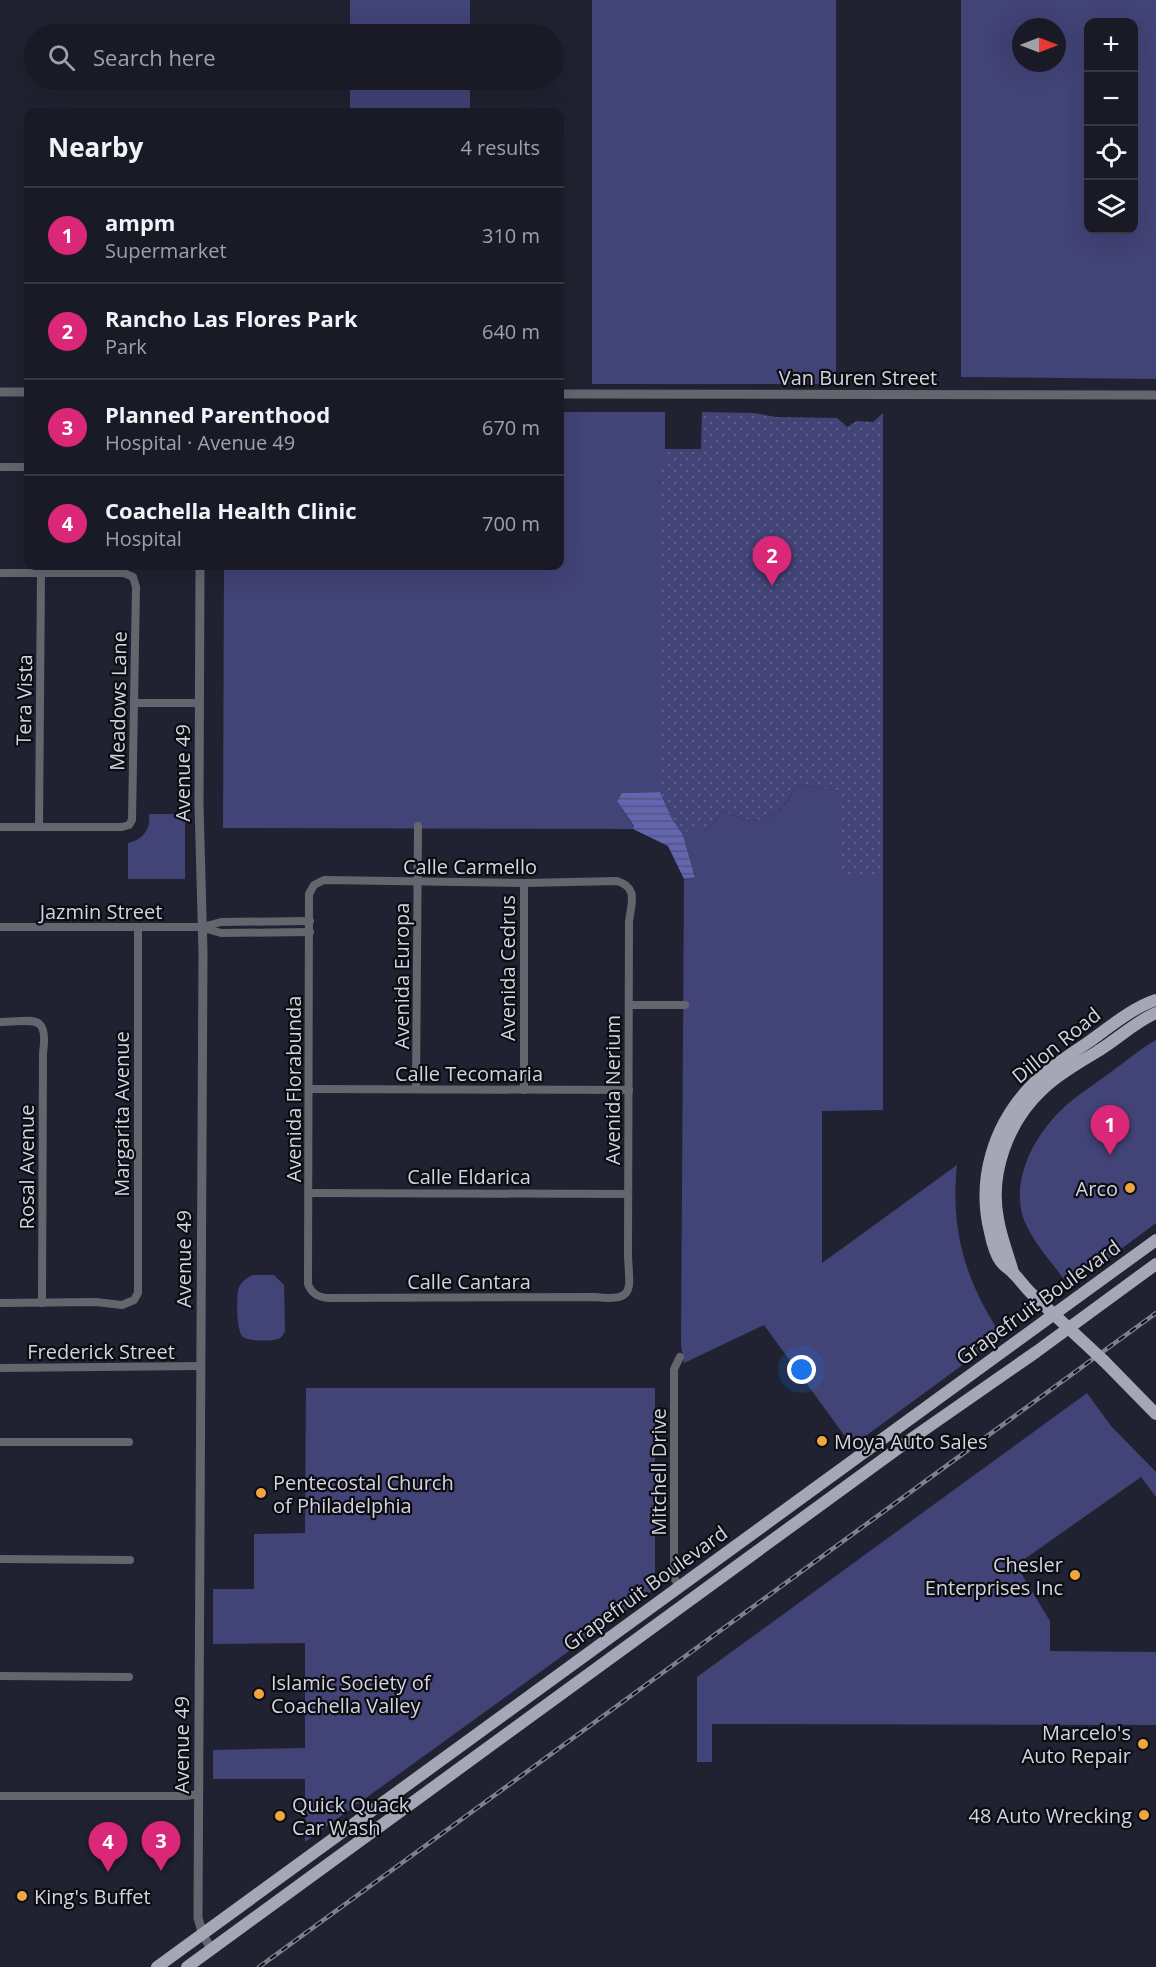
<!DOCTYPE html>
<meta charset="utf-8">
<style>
:root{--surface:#191a25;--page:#262732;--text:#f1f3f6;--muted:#9fa1a7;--line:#373842;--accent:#db2777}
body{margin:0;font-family:"Open Sans",sans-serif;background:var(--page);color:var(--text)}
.controls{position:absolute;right:18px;top:18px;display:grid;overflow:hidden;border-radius:12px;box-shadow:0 6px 24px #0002}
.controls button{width:54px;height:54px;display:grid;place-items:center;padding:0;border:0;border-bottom:2px solid var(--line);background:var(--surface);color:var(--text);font:30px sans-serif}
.compass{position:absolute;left:1012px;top:18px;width:54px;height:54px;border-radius:50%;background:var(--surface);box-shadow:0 6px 24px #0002;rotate:90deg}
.you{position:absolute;left:802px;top:1370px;width:21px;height:21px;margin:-15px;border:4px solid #fff;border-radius:50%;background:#1a73e8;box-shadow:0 0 0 9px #1a73e833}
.badge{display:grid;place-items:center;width:39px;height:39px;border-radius:50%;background:var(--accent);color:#fff;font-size:20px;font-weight:700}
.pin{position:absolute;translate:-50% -50px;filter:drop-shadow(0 2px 3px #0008)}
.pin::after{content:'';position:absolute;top:32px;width:21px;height:18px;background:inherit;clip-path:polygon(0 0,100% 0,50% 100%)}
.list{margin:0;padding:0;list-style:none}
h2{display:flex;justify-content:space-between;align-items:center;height:78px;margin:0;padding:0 24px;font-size:26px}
h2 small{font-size:20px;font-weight:400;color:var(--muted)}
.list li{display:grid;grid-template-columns:39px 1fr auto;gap:18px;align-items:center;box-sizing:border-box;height:96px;padding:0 24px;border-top:2px solid var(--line)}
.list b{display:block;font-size:22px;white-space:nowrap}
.list p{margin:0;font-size:20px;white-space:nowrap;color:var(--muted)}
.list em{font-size:20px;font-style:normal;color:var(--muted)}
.icon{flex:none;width:33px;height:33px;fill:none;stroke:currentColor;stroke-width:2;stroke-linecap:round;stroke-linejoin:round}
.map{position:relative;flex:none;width:1156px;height:1967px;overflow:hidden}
.search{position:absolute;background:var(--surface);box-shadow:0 6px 24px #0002;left:24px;top:24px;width:540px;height:66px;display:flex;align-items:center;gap:15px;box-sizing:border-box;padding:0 21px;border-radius:33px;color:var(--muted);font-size:22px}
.panel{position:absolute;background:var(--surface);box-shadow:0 6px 24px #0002;left:24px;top:108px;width:540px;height:462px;border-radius:12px}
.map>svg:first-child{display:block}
.grass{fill:#424376;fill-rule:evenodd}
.park{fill:url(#park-dots)}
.water{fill:url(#water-rules)}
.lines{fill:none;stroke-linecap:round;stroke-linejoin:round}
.minor{stroke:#65656d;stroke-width:8}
.tertiary{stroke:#65656d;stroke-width:9}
.primary{stroke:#a5a7b7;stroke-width:12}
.rail-casing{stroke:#7f808d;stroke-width:4.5}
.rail{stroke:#0c0c13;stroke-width:2;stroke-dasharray:7;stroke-linecap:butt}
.primary-bridge{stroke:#a5a7b7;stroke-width:12}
.poi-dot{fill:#f0a63f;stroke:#0c0c13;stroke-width:2}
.labels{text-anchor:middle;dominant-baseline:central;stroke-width:4.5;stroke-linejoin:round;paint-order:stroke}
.street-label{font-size:20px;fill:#d3d4de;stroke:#0c0c13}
.poi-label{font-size:20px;fill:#d3d4de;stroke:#0c0c13;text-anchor:start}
</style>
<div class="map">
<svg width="1156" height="1967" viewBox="0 0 1156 1967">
<defs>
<pattern id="park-dots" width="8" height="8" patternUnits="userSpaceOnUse" patternTransform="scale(1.5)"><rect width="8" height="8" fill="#424376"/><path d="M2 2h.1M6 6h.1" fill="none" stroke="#5c5d89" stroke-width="1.8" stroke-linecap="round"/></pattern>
<pattern id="water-rules" width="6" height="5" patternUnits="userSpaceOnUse" patternTransform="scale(1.5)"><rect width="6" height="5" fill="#6465b0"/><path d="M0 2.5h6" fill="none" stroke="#53547f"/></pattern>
</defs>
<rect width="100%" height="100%" fill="#212231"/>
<!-- grass -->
<g class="grass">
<rect x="350" y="0" width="120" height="34"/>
<rect x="592" y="0" width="244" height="384"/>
<path d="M961 0H1156V379L961 377ZM1088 22H1134V230H1088ZM1021 27H1057V63H1021Z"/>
<rect x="350" y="80" width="120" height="32"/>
<polygon points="560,412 665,412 665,459 660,484 660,792 622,793 617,801 634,827 633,829 223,828 224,566 560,566"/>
<path d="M796 784 840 791 839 878H883V1110L822 1111V1263L957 1165C950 1230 966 1283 1002 1336L852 1446 764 1325 684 1363 681 1345 684 880 695 876 683 835 697 822 706 831 724 810C755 831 784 818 796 784Z"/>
<path d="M149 814H185V879H128V843C143 840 151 829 149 814Z"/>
<path d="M1156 1040V1223L1070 1287C1055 1266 1029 1239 1022 1214 1012 1172 1039 1128 1070 1102 1083 1091 1098 1082 1111 1072 1126 1061 1140 1049 1156 1040Z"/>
<path d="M253 1275H274L284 1285 285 1331C283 1334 283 1336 280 1338 274 1342 248 1341 243 1337 236 1332 236 1295 239 1287 242 1281 247 1278 253 1275Z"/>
<polygon points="306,1388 655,1388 655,1589 305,1842 305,1779 213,1779 213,1750 305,1748 305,1643 213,1644 213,1589 254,1589 254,1534 305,1533"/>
<polygon points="1087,1393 1111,1426 1156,1472 1156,1497 1141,1477 1016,1565 1050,1621 1050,1651 1156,1652 1156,1725 712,1724 712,1762 697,1762 697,1677"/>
</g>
<!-- park -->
<path class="park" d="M702 412 754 413 776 417 837 418 847 427 857 421 873 422 883 413V878H839V791L796 784C783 818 756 831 724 810L706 831 697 823 683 835 671 817 660 792V484L665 449H701Z"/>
<!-- water -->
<polygon class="water" points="660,792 671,817 683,835 695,877 684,879 668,846 633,829 634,826 617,801 622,793"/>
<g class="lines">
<!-- minor -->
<g class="minor">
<polyline points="0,467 28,467"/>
<polyline points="0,573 124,573 133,577 136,587 132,820 129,825 122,827 0,827"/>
<polyline points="134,703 199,703"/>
<polyline points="39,827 41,573"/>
<path d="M324 880 524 883 617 881C639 888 631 903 629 922L628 1255C629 1288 637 1302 595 1297L330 1298C320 1298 312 1295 308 1284L309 894 314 885Z"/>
<polyline points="524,883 524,1090"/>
<polyline points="0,927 203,927 221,922 310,921"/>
<polyline points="204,928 221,933 310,932"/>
<polyline points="629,1005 685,1005"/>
<path d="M0 1022C31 1022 49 1011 43 1053L42 1303"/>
<polyline points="310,1089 629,1090"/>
<polyline points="416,1089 418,826"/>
<polyline points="310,1193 628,1194"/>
<polyline points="0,1303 96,1302 122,1305 134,1300 138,1293 138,927"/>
<polyline points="680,1357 674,1369 674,1578 680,1587"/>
<polyline points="0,1368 201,1366"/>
<polyline points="0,1442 129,1442"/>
<polyline points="0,1559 130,1560"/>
<polyline points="0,1676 129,1677"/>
<polyline points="0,1796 186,1796 199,1794"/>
</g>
<!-- tertiary -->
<g class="tertiary">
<polyline points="0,392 28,392"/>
<polyline points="560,394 1156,395"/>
<polyline points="200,566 199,805 203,952 198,1918 203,1935 212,1950"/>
</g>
<!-- primary -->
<g class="primary">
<path d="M1013 1272C1008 1255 1001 1237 998 1219 989 1173 1008 1122 1042 1090 1058 1074 1079 1063 1098 1051 1118 1039 1135 1022 1156 1013"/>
<path d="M1033 1295C1025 1288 1019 1278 1011 1271 1008 1268 1004 1266 1001 1262 995 1254 992 1242 990 1232 977 1180 993 1127 1029 1088 1046 1070 1069 1055 1090 1041 1111 1026 1132 1008 1156 1000"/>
<polyline points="1104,1361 1156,1414"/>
<polyline points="157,1967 1156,1240"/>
<polyline points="187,1967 911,1439 1036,1352 1156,1264"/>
</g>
<defs>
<polyline id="rail" points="259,1967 1156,1313"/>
</defs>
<!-- rail casing -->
<use href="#rail" class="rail-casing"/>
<!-- rail -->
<use href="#rail" class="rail"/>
<!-- primary-bridge -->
<polyline class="primary-bridge" points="1033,1295 1104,1361"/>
</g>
<!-- markers -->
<g class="poi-dot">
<circle cx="1130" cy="1188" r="6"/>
<circle cx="822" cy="1441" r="6"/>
<circle cx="261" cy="1493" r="6"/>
<circle cx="1075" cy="1575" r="6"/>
<circle cx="259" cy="1694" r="6"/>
<circle cx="1143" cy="1744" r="6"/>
<circle cx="1144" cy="1815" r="6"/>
<circle cx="280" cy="1816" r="6"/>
<circle cx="22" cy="1896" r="6"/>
</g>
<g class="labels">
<!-- street labels -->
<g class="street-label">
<text x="858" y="377">Van Buren Street</text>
<text transform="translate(24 700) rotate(-89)">Tera Vista</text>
<text transform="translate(118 701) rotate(-89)">Meadows Lane</text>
<text transform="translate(182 773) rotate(-90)">Avenue 49</text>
<text x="470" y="866">Calle Carmello</text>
<text x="101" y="911">Jazmin Street</text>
<text transform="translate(507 968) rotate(-90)">Avenida Cedrus</text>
<text transform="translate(401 976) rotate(-90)">Avenida Europa</text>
<text transform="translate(1056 1045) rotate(-39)">Dillon Road</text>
<text x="469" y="1073">Calle Tecomaria</text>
<text transform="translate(293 1089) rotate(-90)">Avenida Florabunda</text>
<text transform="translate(612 1090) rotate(-90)">Avenida Nerium</text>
<text transform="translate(121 1114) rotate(-90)">Margarita Avenue</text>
<text transform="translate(26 1167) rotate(-90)">Rosal Avenue</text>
<text x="469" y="1176">Calle Eldarica</text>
<text transform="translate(183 1259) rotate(-90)">Avenue 49</text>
<text x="469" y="1281">Calle Cantara</text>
<text transform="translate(1038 1302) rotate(-36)">Grapefruit Boulevard</text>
<text x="101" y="1351">Frederick Street</text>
<text transform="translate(658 1472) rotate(-90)">Mitchell Drive</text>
<text transform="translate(645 1588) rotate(-36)">Grapefruit Boulevard</text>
<text transform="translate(181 1745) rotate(-90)">Avenue 49</text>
</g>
<!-- poi labels -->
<g class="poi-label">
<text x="1118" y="1188" text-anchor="end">Arco</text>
<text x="834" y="1441">Moya Auto Sales</text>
<text x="273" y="1482">Pentecostal Church<tspan x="273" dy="23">of Philadelphia</tspan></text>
<text x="1063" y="1564" text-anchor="end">Chesler<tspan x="1063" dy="23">Enterprises Inc</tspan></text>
<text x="271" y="1682">Islamic Society of<tspan x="271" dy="23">Coachella Valley</tspan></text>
<text x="1131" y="1732" text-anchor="end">Marcelo's<tspan x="1131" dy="23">Auto Repair</tspan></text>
<text x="292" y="1804">Quick Quack<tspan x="292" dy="23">Car Wash</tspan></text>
<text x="1132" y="1815" text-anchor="end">48 Auto Wrecking</text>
<text x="34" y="1896">King's Buffet</text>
</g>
</g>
</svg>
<div class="controls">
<button>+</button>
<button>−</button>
<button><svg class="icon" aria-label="locate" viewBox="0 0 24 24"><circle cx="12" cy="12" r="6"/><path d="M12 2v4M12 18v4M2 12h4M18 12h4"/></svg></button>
<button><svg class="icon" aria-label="layers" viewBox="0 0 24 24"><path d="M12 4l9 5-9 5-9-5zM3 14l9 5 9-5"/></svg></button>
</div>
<svg class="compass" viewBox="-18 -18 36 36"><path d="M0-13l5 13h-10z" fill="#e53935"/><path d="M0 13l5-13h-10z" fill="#9fa1a7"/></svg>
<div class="you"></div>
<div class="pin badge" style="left:1110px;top:1155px">1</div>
<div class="pin badge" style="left:772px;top:586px">2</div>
<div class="pin badge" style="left:161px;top:1871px">3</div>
<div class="pin badge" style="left:108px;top:1872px">4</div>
<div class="search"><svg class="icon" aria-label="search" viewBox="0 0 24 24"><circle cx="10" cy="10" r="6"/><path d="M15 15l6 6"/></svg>Search here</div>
<section class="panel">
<h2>Nearby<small>4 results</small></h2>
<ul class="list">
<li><span class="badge">1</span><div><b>ampm</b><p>Supermarket</p></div><em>310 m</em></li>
<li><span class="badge">2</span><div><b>Rancho Las Flores Park</b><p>Park</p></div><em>640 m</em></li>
<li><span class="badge">3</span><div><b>Planned Parenthood</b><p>Hospital · Avenue 49</p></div><em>670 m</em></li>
<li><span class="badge">4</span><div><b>Coachella Health Clinic</b><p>Hospital</p></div><em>700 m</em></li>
</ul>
</section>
</div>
